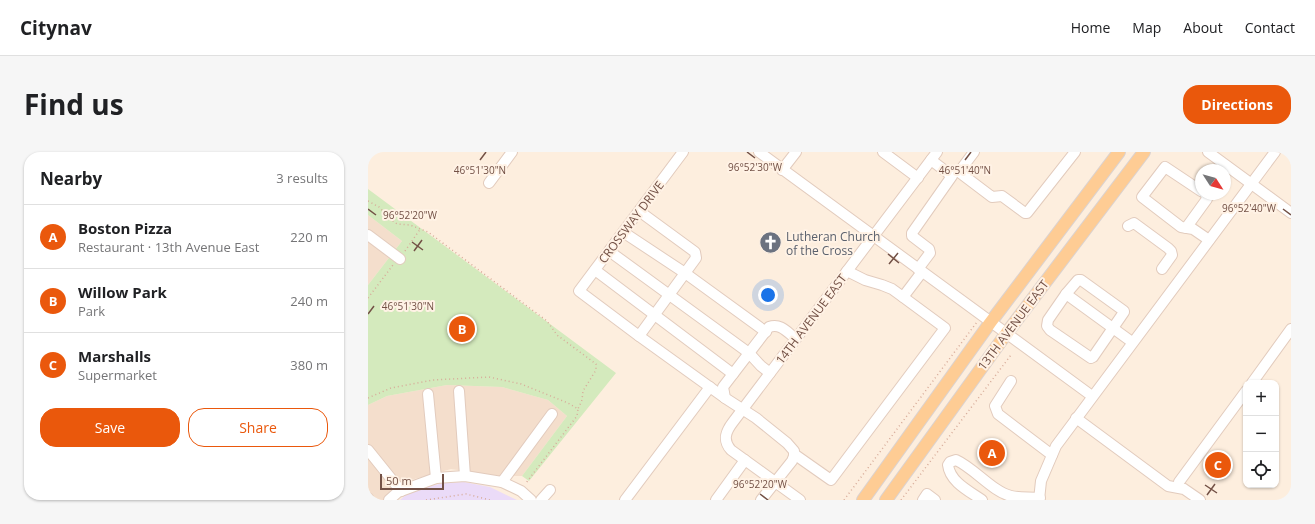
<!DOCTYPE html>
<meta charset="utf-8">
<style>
:root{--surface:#fff;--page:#f6f6f6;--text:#202124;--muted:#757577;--line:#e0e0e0;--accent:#ea580c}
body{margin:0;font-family:"Open Sans",sans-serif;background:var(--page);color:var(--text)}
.controls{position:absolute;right:12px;bottom:12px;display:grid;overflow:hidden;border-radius:8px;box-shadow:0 1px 3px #0004}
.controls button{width:36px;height:36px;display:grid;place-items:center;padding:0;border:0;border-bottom:1px solid var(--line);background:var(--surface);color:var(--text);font:20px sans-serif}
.compass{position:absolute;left:827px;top:12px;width:36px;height:36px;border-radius:50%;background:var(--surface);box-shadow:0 1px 3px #0004;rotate:126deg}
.scale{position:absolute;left:12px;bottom:10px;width:64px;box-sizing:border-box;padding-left:4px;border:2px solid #735146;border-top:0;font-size:11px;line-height:14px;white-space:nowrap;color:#735146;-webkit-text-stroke:3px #fff2e5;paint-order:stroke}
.you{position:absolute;left:400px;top:143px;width:14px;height:14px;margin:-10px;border:3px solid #fff;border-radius:50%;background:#1a73e8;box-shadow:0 0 0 6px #1a73e833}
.badge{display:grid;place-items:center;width:26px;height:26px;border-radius:50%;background:var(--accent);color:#fff;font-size:13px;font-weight:700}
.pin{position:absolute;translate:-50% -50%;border:2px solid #fff;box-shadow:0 1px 4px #0006}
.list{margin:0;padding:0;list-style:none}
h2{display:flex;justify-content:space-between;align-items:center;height:52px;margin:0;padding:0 16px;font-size:17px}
h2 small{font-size:13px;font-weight:400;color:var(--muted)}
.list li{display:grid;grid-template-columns:26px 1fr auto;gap:12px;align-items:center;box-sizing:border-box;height:64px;padding:0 16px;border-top:1px solid var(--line)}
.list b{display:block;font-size:15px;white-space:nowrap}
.list p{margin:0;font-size:13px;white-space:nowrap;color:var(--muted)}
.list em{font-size:13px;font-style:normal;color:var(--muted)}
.actions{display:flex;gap:8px;padding:12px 16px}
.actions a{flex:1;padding:9px 0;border:1px solid var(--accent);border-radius:16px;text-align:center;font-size:14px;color:var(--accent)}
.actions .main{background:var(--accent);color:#fff}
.icon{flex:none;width:22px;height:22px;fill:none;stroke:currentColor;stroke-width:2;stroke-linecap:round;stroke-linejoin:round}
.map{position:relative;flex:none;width:923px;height:348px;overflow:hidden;border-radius:16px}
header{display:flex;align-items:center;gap:24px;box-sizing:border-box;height:56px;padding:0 20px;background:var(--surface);border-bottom:1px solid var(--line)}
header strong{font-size:19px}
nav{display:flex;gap:22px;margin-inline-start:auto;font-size:14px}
.intro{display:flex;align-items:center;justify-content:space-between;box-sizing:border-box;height:96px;padding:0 24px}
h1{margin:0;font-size:28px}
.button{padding:10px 18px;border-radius:16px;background:var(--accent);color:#fff;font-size:14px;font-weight:700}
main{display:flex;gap:24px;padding:0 24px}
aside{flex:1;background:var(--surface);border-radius:16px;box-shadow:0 1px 3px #0004}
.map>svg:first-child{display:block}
.residential{fill:#f4decc}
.education{fill:#ebdbf8}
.green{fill:#d4eabd}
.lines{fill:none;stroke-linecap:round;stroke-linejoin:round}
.minor-casing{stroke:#e2cbbd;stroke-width:12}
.major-casing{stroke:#dbd2cf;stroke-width:14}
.path{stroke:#d7ab99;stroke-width:1.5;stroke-dasharray:1 3;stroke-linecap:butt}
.minor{stroke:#fff;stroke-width:10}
.major{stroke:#fecc94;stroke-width:12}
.ticks{fill:none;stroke:#735146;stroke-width:1.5}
.labels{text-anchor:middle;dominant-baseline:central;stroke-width:4;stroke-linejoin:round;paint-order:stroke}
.street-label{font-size:12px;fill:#735146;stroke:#fff2e5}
.worship-label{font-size:12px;fill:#5b616d;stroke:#fff2e5;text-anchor:start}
.ticks-label{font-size:10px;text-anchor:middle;fill:#735146;stroke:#fff2e5;stroke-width:4;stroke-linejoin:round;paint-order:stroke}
</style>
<header>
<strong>Citynav</strong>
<nav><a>Home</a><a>Map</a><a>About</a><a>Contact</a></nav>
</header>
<div class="intro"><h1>Find us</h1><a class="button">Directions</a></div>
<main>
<aside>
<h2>Nearby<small>3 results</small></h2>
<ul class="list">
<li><span class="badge">A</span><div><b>Boston Pizza</b><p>Restaurant · 13th Avenue East</p></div><em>220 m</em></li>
<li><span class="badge">B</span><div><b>Willow Park</b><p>Park</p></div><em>240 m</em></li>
<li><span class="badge">C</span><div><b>Marshalls</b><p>Supermarket</p></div><em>380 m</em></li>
</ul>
<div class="actions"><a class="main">Save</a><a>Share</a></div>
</aside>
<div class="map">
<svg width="923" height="348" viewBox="0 0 923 348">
<rect width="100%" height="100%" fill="#fdeede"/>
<!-- residential -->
<g class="residential">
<polygon points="0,63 34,89 0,133"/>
<polygon points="79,233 134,235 180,248 199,264 154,324 131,324 83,317 39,329 15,348 0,348 0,253 19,244"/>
</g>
<!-- education -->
<polygon class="education" points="96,330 122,335 149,348 32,348 39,342 55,336 75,331"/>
<!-- green -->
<polygon class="green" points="0,37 248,221 161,329 154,324 199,264 180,248 134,235 79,233 19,244 0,253 0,133 34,89 0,63"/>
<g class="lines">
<defs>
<g id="minor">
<polyline points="391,0 724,244"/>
<polyline points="515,0 550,26"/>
<polyline points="606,0 591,20 624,45 634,44 657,61 659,61 707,0"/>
<polyline points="840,0 923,61"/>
<polyline points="414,18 428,0"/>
<polyline points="121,31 144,0"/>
<polyline points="833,39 797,15 774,45 813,75 825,77 841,88"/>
<polyline points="271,59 327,100 328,106 271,184 357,246"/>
<polyline points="760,74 766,71 800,96 803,99 804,103 794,117"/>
<polyline points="818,76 839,47 839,44 837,42"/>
<polyline points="255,80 317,121 398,180"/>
<polyline points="0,83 32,107"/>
<polyline points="241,99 381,201 393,214 402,221"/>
<polyline points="550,117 562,101 561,97 544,84 544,81 584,24 563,8"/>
<polyline points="227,118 365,222"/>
<polyline points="479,119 497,128 514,133 524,137 535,145 554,120"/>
<polygon points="710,128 713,128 756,159 756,160 725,205 723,206 682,178 679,174 680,168 698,142"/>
<polyline points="698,142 764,190"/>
<polyline points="271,184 211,139 315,0"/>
<polyline points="643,229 627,254 630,262 684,303"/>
<polyline points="884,231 923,177"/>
<polyline points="91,239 97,324"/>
<polyline points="60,242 68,326"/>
<polyline points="708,266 800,334 816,337 832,348"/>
<polyline points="0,298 33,339"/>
<polyline points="426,302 463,328 577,176 535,145"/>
<polyline points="134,330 184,262"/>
<polyline points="810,335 811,330 878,239"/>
<polyline points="0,346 1,348"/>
<polyline points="21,348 30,340 68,326 97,324 134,330 153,339 163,348"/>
<polyline points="173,348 182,338"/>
<polyline points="257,348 342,235"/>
<polyline points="348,348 377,308"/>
<path d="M393 348 424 309 426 304V299L419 291 388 266 357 246 355 235 401 175C413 171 419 180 428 187"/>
<path d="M432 348 363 298C354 288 358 279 365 270L569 0"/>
<polyline points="555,348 559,342 567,348"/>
<path d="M614 348C601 339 582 330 580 313L582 310 588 308C606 316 625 340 643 344 652 346 662 345 672 346"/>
<polyline points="671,348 673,329 688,294 907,0"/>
</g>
<g id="major">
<polyline points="495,348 622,171 751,0"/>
<polyline points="518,348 638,182 776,0"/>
</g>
</defs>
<!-- minor casing -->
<use href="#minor" class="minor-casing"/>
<!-- major casing -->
<use href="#major" class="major-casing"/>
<!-- path -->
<g class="path">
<polyline points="0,49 11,55 20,65 29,72 42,73 60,80 179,169 189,183 228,212 228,218 215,239 214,248 210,257"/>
<polyline points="37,99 53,76"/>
<polyline points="0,146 25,113"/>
<polyline points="0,246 23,236 65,228 121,225 153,232 200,251 210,257 209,264 158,331"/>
<polyline points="58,348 98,342 122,348"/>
<polyline points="476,348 609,170"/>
<polyline points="533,348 643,203"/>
</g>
<!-- minor -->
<use href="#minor" class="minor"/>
<!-- major -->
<use href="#major" class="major"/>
</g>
<!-- ticks -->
<path class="ticks" d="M379 0 387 6M112 8 118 0M597 8 603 0M0 57 8 63M915 57 923 63M44 90 55 98M46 99 54 88M520 102 531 111M521 112 530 101M0 162 6 154M837 333 849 341M392 342 400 348M839 343 847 332"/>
<!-- icons -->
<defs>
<symbol id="church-disc" viewBox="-11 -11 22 22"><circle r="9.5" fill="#6b7280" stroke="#fff2e5"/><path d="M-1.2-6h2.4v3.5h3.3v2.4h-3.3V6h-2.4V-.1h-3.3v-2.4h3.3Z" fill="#fff"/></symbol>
</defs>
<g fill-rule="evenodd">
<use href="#church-disc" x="390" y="78" width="25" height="25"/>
</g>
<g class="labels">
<!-- street labels -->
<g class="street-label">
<text transform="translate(263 70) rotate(-53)">CROSSWAY DRIVE</text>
<text transform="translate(443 167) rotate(-53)">14TH AVENUE EAST</text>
<text transform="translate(645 173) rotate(-53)">13TH AVENUE EAST</text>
</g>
<!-- worship labels -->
<g class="worship-label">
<text x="418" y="84">Lutheran Church<tspan x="418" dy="14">of the Cross</tspan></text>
</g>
</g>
<g class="ticks-label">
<text x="387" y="19">96°52'30"W</text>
<text x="112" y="22">46°51'30"N</text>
<text x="597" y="22">46°51'40"N</text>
<text x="881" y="60">96°52'40"W</text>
<text x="42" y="67">96°52'20"W</text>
<text x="40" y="158">46°51'30"N</text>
<text x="392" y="336">96°52'20"W</text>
</g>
</svg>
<div class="controls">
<button>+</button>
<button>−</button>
<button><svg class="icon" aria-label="locate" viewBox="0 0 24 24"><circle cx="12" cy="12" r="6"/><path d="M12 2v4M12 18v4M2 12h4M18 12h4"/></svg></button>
</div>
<svg class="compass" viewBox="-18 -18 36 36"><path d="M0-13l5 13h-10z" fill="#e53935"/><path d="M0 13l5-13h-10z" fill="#757577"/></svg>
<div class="scale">50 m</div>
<div class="you"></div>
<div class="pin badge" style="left:624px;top:301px">A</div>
<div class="pin badge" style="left:94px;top:177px">B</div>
<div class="pin badge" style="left:850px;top:313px">C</div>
</div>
</main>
